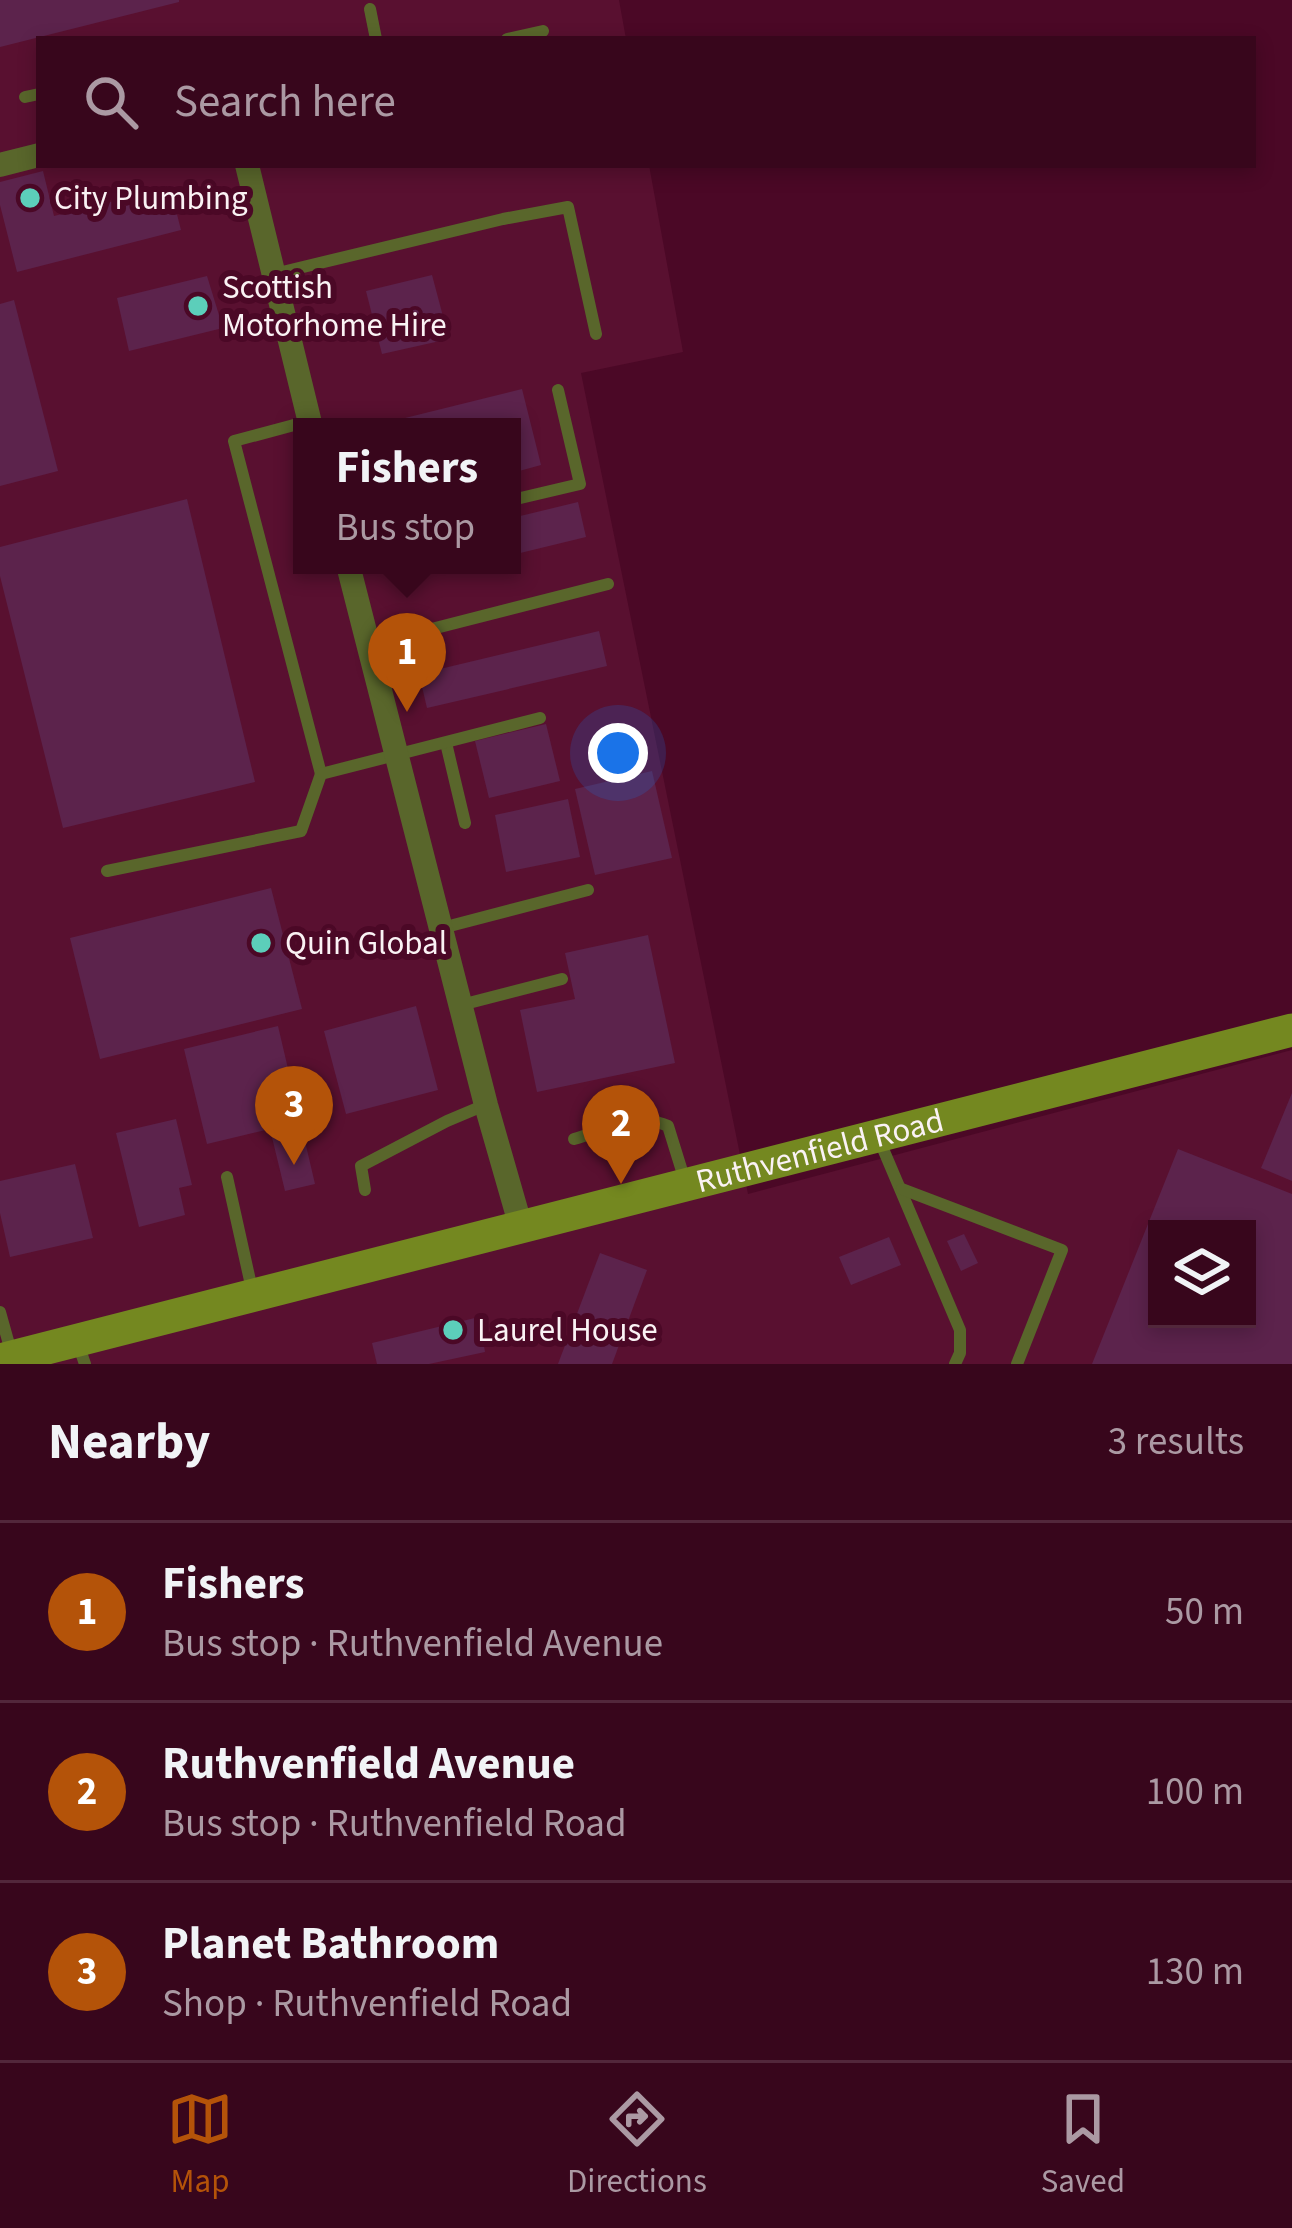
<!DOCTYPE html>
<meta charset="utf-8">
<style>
:root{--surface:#38061c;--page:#431429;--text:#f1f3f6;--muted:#ab99a3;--line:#52273b;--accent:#b45309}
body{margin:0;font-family:"Source Sans 3",sans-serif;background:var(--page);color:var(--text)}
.controls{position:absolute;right:36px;bottom:36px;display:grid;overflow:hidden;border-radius:0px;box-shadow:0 6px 18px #0003}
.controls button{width:108px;height:108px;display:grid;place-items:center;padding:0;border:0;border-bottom:3px solid var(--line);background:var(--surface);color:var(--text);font:60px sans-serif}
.you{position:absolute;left:618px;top:753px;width:42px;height:42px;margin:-30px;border:9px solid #fff;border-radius:50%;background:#1a73e8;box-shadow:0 0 0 18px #1a73e833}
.badge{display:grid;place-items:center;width:78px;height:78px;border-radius:50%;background:var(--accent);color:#fff;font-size:39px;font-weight:700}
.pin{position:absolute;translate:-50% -99px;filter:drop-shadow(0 3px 6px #0008)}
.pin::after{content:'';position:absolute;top:63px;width:42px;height:36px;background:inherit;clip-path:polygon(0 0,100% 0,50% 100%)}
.popup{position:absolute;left:293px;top:418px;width:228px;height:156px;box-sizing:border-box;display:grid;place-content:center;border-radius:0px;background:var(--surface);filter:drop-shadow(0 3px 9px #0005);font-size:39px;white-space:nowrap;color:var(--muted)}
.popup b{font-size:45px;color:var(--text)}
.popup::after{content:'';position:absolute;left:50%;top:100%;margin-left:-24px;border:24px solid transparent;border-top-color:var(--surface)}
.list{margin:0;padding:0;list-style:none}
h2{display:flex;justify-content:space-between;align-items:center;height:156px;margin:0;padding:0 48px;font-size:51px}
h2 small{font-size:39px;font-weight:400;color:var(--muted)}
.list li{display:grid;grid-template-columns:78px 1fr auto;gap:36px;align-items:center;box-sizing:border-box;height:180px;padding:0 48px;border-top:3px solid var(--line)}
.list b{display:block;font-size:45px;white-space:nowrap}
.list p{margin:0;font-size:39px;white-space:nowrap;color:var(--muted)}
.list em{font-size:39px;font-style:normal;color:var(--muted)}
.icon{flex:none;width:66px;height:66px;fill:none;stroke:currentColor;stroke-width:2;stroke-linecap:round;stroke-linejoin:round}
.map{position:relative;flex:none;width:1292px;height:1364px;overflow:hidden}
.search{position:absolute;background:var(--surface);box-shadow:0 6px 18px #0003;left:36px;right:36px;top:36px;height:132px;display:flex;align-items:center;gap:30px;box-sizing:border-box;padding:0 42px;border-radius:0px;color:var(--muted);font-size:45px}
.sheet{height:696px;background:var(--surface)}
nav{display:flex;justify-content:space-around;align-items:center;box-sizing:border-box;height:168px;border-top:3px solid var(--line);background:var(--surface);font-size:33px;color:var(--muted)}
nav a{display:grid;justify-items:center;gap:6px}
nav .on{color:var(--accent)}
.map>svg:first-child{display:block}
.built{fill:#591030;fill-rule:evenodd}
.building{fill:#5c234c;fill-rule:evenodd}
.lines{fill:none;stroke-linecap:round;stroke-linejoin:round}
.lane{stroke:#59662b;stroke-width:12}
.street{stroke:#59662b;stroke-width:24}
.secondary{stroke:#748820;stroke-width:33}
.poi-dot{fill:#5cceba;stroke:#4b0826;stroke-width:4.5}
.labels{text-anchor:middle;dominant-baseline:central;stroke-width:12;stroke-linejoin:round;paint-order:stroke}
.poi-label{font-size:33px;fill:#faf2f4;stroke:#4b0826;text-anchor:start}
.street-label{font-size:33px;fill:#faf2f4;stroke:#4b0826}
</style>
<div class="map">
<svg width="1292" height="1364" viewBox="0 0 1292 1364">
<rect width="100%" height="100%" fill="#4b0826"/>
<!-- built -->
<path class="built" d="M0 0H619L626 39H39V165H649L683 352 581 373 748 1194 1292 1050V1364H0ZM302 427H512V565H302ZM1157 1229H1247V1319H1157Z"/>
<!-- building -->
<g class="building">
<polygon points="0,0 179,0 179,2 0,47"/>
<polygon points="43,171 54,216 170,187 181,230 17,272 0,205 0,182"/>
<polygon points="432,275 449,339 382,354 366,291"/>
<polygon points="207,276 223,328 129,351 117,298"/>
<polygon points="14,300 58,471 0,486 0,304"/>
<polygon points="522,389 541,465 512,473 512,427 403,427 401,419"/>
<polygon points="187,499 255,782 63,828 0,576 0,547"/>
<polygon points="578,502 586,537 512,555 512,518"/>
<polygon points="403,565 460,565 461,567 406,580"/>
<polygon points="599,631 607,666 427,708 419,674"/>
<polygon points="546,724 560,781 489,798 475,741"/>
<polygon points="652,771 672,858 595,875 575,789"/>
<polygon points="568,799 580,857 506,872 495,815"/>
<polygon points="271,888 302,1009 100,1059 70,938"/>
<polygon points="648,935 675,1063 537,1092 520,1010 575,999 565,953"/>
<polygon points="416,1006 438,1090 346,1114 324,1031"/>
<polygon points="278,1026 315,1184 285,1191 270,1129 207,1144 184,1049"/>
<polygon points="1292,1093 1292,1181 1261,1168"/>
<polygon points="176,1119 192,1185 179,1188 185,1215 139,1227 116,1133"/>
<path d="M1178 1149 1292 1194V1364H1092ZM1157 1229H1247V1319H1157Z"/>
<polygon points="75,1164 93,1238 10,1257 0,1213 0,1181"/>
<polygon points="964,1234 978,1263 961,1271 947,1241"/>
<polygon points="889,1237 901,1265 851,1285 839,1257"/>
<polygon points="600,1253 647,1270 612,1364 558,1364"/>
<polygon points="479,1317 485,1352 429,1364 377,1364 372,1343"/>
</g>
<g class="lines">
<!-- lane -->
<g class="lane">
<polyline points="370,9 376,39"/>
<polyline points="507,39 543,31"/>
<polyline points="25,97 39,94"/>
<polyline points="274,274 503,219 568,207 596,334"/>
<polyline points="309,421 234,441 321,774"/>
<polyline points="512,500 580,484 558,390"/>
<polyline points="369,645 608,584"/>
<polyline points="446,743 465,823"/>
<polyline points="107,871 301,831 321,774 540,718"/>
<polyline points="442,928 588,890"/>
<polyline points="461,1005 562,979"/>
<polyline points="878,1137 960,1330 960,1353 955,1364"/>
<path d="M574 1139C603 1131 639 1112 668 1126L686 1184"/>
<polyline points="227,1177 253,1294"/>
<polyline points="902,1189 1062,1250 1017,1364"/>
<polyline points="365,1190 361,1166 447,1121 485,1105"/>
<polyline points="0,1312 12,1355"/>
<polyline points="77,1341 85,1364"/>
</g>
<!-- street -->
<g class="street">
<polyline points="0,165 39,155"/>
<polyline points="247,165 311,427"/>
<polyline points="348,565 486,1105 521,1227"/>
</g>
<!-- secondary -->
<path class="secondary" id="s1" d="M0 1360 1292 1030"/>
</g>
<!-- markers -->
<g class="poi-dot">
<circle cx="30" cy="198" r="12"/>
<circle cx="198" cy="306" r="12"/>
<circle cx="261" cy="943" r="12"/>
<circle cx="453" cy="1330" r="12"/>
</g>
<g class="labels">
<!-- poi labels -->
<g class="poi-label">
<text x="54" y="198">City Plumbing</text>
<text x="222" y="287">Scottish<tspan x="222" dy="38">Motorhome Hire</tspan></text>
<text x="285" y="943">Quin Global</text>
<text x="477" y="1330">Laurel House</text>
</g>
<!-- street labels -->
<g class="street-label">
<text stroke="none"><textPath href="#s1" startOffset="846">Ruthvenfield Road</textPath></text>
</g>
</g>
</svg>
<div class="controls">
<button><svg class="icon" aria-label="layers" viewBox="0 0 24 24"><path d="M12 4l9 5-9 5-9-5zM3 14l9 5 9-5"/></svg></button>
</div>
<div class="you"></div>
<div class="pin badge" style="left:407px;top:712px">1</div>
<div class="popup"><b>Fishers</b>Bus stop</div>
<div class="pin badge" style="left:621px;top:1184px">2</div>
<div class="pin badge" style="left:294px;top:1165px">3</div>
<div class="search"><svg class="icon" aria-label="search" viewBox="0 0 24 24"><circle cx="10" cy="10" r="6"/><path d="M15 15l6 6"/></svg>Search here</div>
</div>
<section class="sheet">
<h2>Nearby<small>3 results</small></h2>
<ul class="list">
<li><span class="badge">1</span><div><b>Fishers</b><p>Bus stop · Ruthvenfield Avenue</p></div><em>50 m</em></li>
<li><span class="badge">2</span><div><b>Ruthvenfield Avenue</b><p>Bus stop · Ruthvenfield Road</p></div><em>100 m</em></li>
<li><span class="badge">3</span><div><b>Planet Bathroom</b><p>Shop · Ruthvenfield Road</p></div><em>130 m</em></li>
</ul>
</section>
<nav>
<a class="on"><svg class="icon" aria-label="map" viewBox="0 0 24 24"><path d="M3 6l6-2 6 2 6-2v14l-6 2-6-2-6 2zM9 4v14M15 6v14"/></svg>Map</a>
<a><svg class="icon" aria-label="directions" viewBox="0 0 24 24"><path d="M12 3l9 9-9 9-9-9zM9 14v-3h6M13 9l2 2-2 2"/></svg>Directions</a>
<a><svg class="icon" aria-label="saved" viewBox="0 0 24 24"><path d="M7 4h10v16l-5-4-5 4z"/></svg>Saved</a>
</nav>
